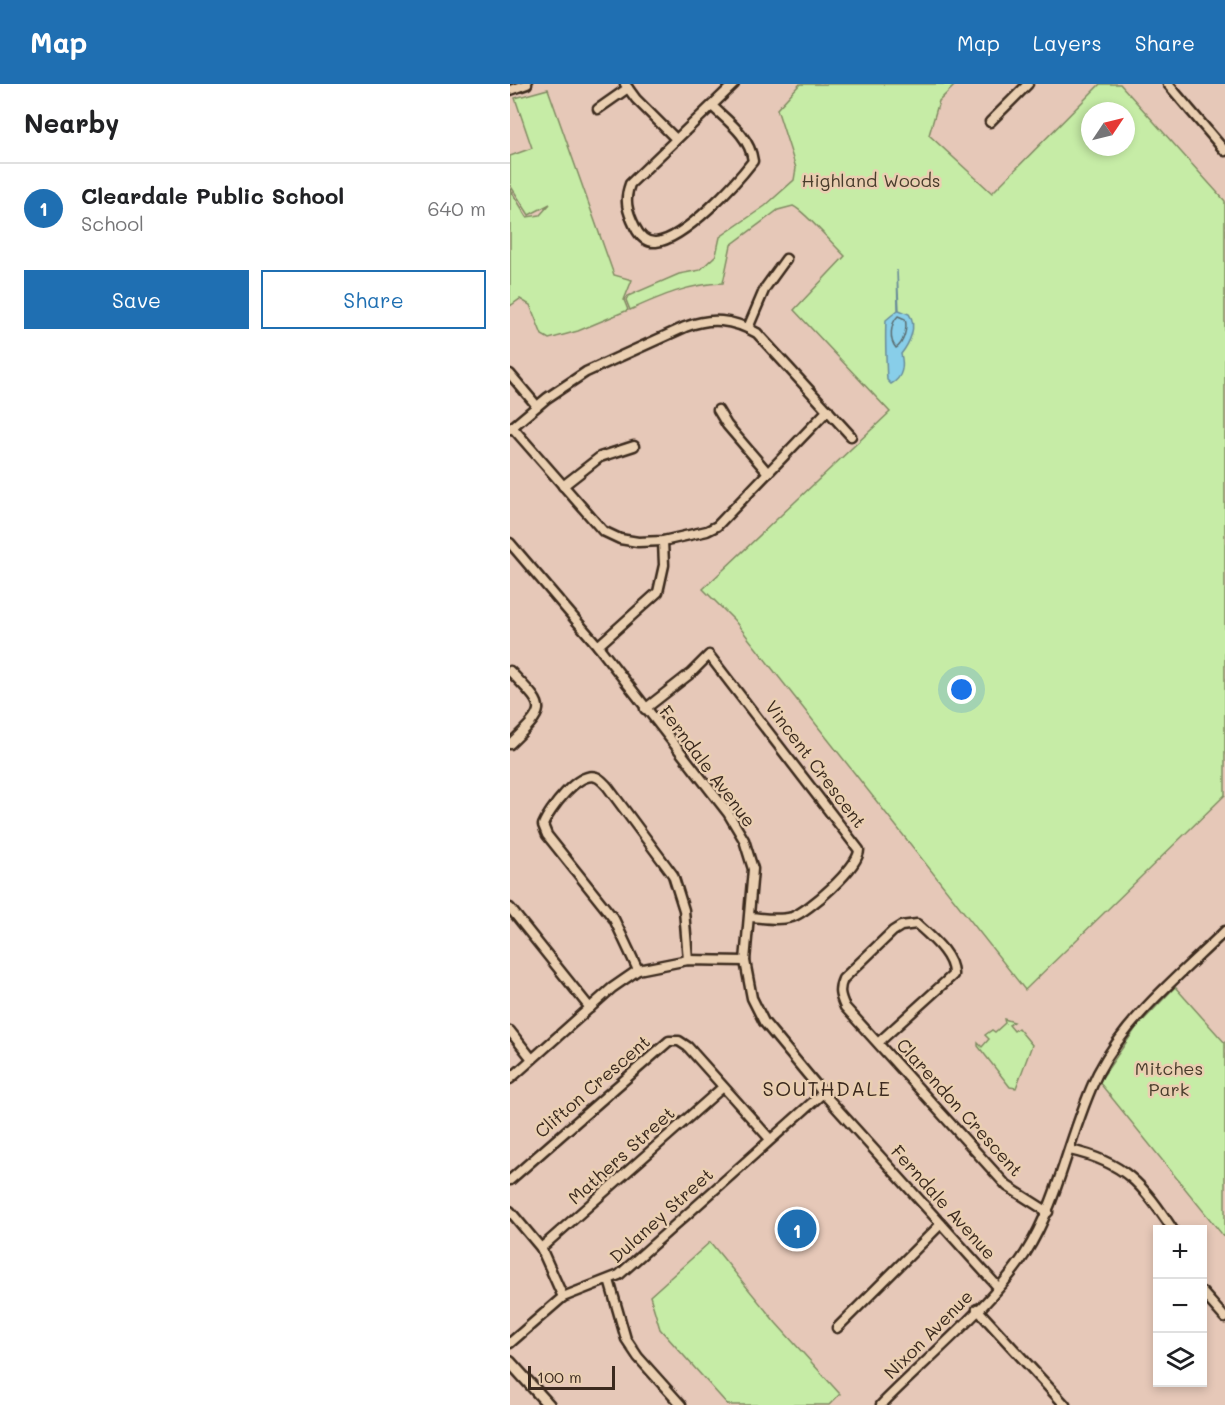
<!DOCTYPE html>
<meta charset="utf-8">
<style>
:root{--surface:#fff;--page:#f2f2f2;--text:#202124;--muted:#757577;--line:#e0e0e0;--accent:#1f6fb2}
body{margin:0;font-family:Mali,sans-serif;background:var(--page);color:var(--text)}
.controls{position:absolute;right:18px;bottom:18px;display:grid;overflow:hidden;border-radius:0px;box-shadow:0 3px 9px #0003}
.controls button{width:54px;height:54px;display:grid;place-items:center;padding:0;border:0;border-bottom:2px solid var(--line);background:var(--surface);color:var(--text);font:30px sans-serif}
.compass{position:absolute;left:571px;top:18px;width:54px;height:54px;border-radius:50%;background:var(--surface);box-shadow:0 3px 9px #0003;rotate:55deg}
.scale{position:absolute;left:18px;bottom:15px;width:87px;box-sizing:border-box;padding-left:6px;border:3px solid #3b2a1e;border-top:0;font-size:16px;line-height:21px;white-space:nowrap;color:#3b2a1e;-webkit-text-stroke:4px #eacfb1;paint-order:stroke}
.you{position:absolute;left:452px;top:606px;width:21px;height:21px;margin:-15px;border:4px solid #fff;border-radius:50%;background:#1a73e8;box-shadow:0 0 0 9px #1a73e833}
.badge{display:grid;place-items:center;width:39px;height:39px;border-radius:50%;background:var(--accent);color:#fff;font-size:20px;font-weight:700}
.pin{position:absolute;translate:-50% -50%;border:3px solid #fff;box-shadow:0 2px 6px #0006}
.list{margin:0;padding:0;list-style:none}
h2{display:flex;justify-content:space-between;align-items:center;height:78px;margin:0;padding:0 24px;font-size:26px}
h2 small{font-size:20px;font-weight:400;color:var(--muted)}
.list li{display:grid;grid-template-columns:39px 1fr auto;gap:18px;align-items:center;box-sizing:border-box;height:90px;padding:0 24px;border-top:2px solid var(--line)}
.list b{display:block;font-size:22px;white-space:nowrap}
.list p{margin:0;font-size:20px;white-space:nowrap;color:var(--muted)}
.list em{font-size:20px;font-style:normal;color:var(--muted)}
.actions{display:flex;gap:12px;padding:18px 24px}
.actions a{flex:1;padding:14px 0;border:2px solid var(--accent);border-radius:0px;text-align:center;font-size:21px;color:var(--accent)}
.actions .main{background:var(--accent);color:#fff}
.icon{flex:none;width:33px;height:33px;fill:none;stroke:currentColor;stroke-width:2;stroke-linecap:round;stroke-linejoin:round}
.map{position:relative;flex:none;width:715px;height:1321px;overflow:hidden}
header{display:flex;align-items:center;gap:36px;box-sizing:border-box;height:84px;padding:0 30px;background:var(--accent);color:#fff}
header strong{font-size:28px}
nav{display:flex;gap:33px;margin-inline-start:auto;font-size:21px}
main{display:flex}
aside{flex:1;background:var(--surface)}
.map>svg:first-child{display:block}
.green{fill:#c6eca6;stroke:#808b62;stroke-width:1.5;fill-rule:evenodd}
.water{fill:#88cee9;stroke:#698c98;stroke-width:1.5}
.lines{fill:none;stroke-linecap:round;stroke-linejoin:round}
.shore{stroke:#5a6c6f;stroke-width:1.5}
.minor-casing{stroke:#3b2a1e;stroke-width:13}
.major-casing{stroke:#3b2a1e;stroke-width:15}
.minor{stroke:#eacfb1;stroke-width:8}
.major{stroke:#eacfb1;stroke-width:10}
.labels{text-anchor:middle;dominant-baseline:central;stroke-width:5;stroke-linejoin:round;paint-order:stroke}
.park-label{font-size:18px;fill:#493d2c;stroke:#eacfb1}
.street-label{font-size:18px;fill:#3b2a1e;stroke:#eacfb1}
.neighbourhood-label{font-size:20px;letter-spacing:1.5px;fill:#3b2a1e;stroke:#eacfb1}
</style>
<header>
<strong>Map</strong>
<nav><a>Map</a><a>Layers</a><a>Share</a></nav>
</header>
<main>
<aside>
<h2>Nearby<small></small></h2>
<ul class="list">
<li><span class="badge">1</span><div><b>Cleardale Public School</b><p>School</p></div><em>640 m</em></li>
</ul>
<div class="actions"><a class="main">Save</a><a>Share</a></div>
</aside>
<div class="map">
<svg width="715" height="1321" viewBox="0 0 715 1321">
<rect width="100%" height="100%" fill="#e6c8b8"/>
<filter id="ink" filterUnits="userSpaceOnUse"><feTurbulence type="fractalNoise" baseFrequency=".0167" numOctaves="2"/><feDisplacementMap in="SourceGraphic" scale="12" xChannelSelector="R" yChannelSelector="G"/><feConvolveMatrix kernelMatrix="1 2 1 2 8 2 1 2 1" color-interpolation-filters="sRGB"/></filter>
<g filter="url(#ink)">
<!-- green -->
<g class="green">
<path d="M290 0H446L429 17 419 51 482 109 590 0H610L715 117V711L515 906 224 536 193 505 380 328 284 226 335 172C322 160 296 128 283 122L268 126 221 161 213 199C178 200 151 212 120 226L116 216 118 212 169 190 190 186 206 171 210 153 255 122 284 96 286 84 267 25ZM580 27H616V63H580Z"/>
<polygon points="38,5 104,191 122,196 114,216 118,226 68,247 39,255 32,251 20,221 10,215 0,222 0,105 17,133 30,131 40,120 19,131 0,101 0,72 22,64 5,14"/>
<polygon points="665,903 715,959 715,1154 589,998 626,944"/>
<polygon points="494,935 504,938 499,941 504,947 508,944 522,961 506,1004 500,1003 468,962 468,959 472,963 479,955 475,951 482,946 485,948 495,939"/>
<polygon points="200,1158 266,1239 330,1310 319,1321 218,1321 150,1245 140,1212"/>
</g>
<!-- water -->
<path class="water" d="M387 186 389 226 399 230C408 242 399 260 391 270 394 281 393 294 381 300L377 296C376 277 375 256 376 236L388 226Z"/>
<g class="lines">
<!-- shore -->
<path class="shore" d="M388 232 395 235C398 245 393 260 386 264 379 256 380 240 388 232Z"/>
<defs>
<g id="minor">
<polyline points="115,0 126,15 165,54"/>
<polyline points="658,0 715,67"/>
<polyline points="0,6 17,0"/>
<path d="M202 22C219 38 240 53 243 77 226 99 175 155 146 158 135 159 129 151 125 143 117 127 114 116 120 100L224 0"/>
<polyline points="88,25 118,4"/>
<polyline points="480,38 518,0"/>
<polyline points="238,244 255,204 276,175"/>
<polyline points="0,290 27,322"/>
<polyline points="208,326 217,341 258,389"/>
<polyline points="2,343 93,447 110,455 128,458 153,457 197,447 207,442 318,326"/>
<path d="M0 345 37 314 76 288 175 243C201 233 222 235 247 249L341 352"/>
<polyline points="53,402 90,373 124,362"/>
<polyline points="0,459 88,562 218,729 234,756 243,785 235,877 242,914 254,938 313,1009 488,1203"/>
<polyline points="88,562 148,508 154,481 153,457"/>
<path d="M0 587C36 625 39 622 0 660"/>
<path d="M135 625 181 589 199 571 349 766C349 783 298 828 282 833 268 837 254 834 240 833"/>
<polyline points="0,824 80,924"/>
<path d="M128 886 104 835 37 751 33 741C39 726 68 687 86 693 90 694 94 699 97 702L163 791 174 826 178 876"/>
<polyline points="0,947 22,975"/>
<path d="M369 958 443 891C444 871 421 853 407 840L391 842 383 847 333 895C328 906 330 912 335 923L497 1102 538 1128"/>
<polyline points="0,995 102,904 128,886 178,876 235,877"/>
<path d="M560 1066C614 1078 633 1100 663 1146"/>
<polyline points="0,1096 159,957 169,957 178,963 260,1055"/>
<polyline points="0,1127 31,1164 53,1213"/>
<polyline points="31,1164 213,1003"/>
<polyline points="99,1196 116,1255 128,1273 171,1321"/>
<polyline points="692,1208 715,1234"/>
<polyline points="467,1225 555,1321"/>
<polyline points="327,1244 431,1140"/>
<polyline points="0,1259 53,1213 109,1191 313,1009"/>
<path d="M371 1321C415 1276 482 1221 515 1170 551 1113 559 1048 588 989 617 933 671 890 715 847"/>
</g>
<polyline id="major" points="0,1278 39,1321"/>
</defs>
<!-- minor casing -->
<use href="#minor" class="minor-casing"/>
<!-- major casing -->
<use href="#major" class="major-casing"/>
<!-- minor -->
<use href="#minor" class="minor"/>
<!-- major -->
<use href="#major" class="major"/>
</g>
</g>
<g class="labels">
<!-- park labels -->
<g class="park-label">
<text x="361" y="96">Highland Woods</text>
<text x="659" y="984">Mitches<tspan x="659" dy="21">Park</tspan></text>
</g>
<!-- street labels -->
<g class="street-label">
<text transform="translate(306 680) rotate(53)">Vincent Crescent</text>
<text transform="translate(198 682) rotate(53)">Ferndale Avenue</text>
<text transform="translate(82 1002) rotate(-41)">Clifton Crescent</text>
<text transform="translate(450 1023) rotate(48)">Clarendon Crescent</text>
<text transform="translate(111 1071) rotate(-42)">Mathers Street</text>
<text transform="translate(434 1118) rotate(48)">Ferndale Avenue</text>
<text transform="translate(151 1131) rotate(-42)">Dulaney Street</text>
<text transform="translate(418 1250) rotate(-45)">Nixon Avenue</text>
</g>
<!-- neighbourhood labels -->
<g class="neighbourhood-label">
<text x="317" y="1004">SOUTHDALE</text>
</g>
</g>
</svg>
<div class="controls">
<button>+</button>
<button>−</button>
<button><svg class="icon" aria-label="layers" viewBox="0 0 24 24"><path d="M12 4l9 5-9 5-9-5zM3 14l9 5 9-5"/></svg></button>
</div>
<svg class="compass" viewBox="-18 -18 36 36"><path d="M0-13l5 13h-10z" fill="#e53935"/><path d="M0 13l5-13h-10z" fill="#757577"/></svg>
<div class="scale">100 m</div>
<div class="you"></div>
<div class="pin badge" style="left:287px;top:1145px">1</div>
</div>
</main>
